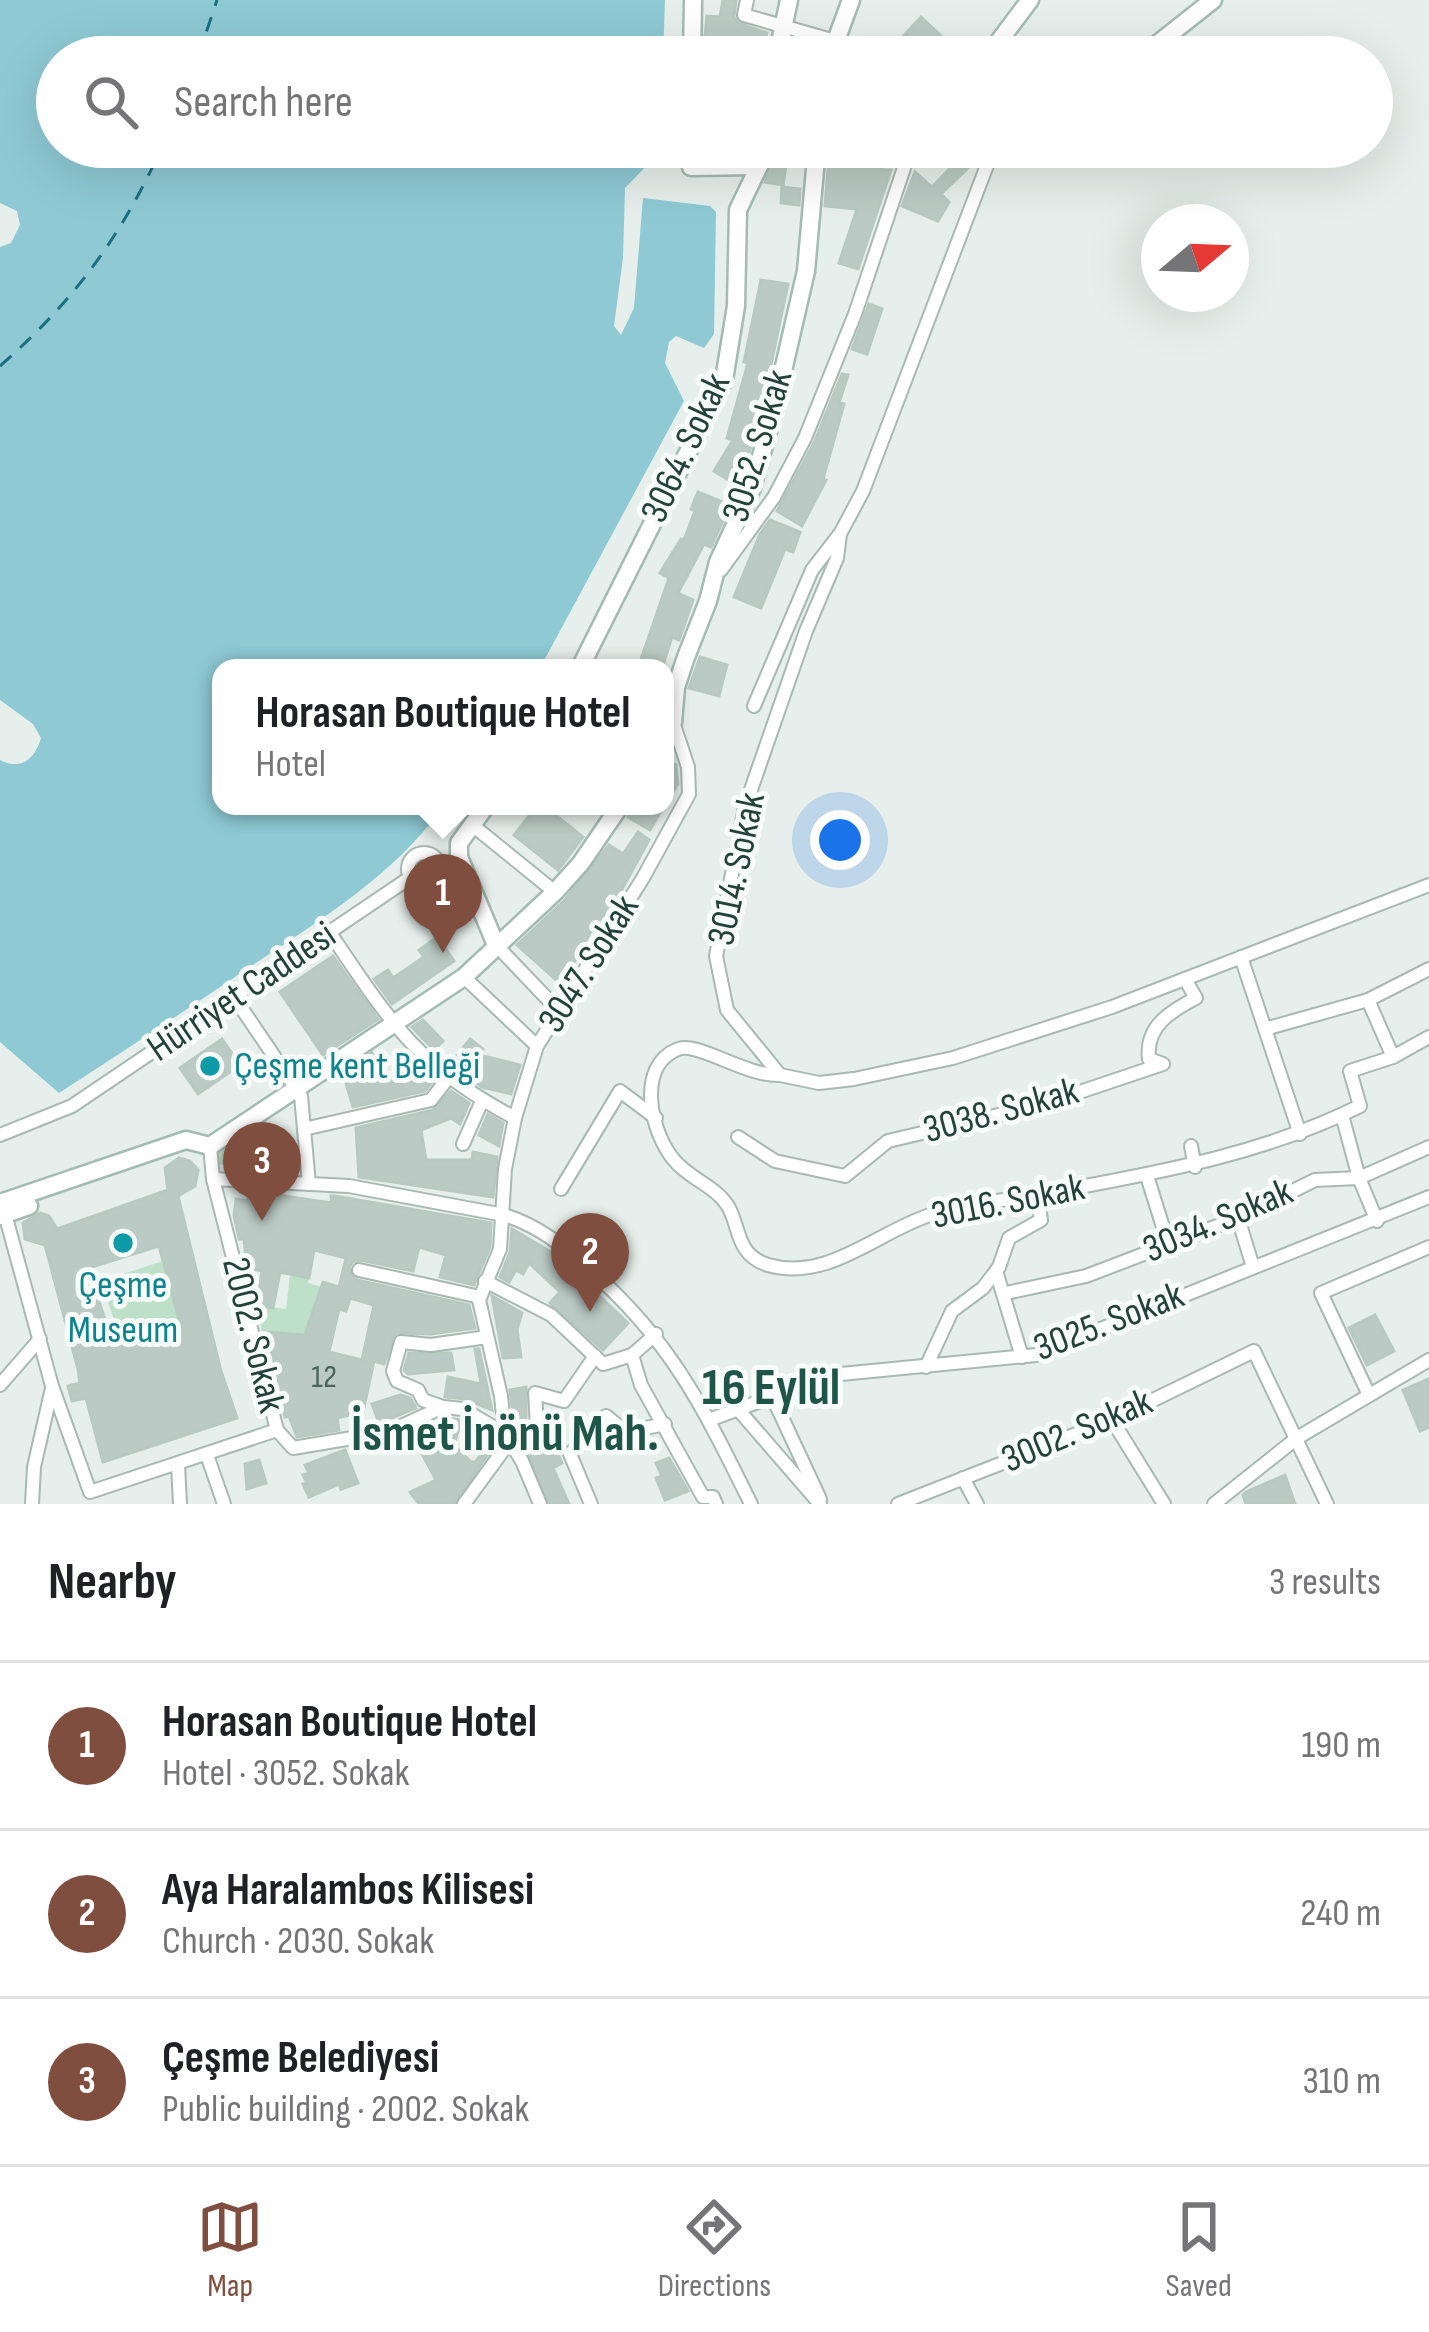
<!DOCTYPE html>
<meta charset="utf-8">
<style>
:root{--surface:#fff;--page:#f2f2f2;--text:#202124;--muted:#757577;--line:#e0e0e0;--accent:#7f4e3f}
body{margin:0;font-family:"Sofia Sans Condensed",sans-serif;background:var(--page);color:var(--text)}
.compass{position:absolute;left:1141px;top:204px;width:108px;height:108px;border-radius:50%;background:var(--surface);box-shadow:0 12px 48px #0002;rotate:71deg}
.you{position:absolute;left:840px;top:840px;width:42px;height:42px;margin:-30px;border:9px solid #fff;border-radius:50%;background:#1a73e8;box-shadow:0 0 0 18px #1a73e833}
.badge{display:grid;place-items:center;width:78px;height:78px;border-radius:50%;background:var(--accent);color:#fff;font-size:39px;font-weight:700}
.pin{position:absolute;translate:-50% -99px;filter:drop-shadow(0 3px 6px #0008)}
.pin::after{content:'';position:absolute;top:63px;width:42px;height:36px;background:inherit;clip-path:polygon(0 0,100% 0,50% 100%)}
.popup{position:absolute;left:212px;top:659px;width:462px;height:156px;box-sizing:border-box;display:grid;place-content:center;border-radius:24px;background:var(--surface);filter:drop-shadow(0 3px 9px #0005);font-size:39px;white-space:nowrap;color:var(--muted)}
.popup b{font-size:45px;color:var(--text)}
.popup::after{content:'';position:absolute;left:50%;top:100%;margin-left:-24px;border:24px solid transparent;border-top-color:var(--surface)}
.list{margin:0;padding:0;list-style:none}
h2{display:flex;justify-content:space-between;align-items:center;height:156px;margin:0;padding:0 48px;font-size:51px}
h2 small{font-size:39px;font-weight:400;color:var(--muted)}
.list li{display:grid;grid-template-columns:78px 1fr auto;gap:36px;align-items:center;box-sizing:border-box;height:168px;padding:0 48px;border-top:3px solid var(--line)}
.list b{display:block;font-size:45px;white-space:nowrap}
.list p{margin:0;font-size:39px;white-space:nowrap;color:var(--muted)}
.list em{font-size:39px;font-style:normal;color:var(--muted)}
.icon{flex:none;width:66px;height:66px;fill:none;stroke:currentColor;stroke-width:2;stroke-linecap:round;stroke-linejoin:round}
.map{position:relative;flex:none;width:1429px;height:1504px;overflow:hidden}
.search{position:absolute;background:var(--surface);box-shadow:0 12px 48px #0002;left:36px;right:36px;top:36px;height:132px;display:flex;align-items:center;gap:30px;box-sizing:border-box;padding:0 42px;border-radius:66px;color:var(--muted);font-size:45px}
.sheet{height:660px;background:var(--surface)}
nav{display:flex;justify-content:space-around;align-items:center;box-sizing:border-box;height:168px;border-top:3px solid var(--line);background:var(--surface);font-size:33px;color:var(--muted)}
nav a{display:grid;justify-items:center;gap:6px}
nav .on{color:var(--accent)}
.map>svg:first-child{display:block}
.green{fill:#bfe0c8}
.water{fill:#8ec9d4}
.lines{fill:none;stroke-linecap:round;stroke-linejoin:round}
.ferry{stroke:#1c6f80;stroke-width:3;stroke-dasharray:15 12;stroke-linecap:butt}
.building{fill:#bbcac4;stroke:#b8c9c2;stroke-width:3;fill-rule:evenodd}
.street-casing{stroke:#a8b8b2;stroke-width:16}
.secondary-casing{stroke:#a4bbb3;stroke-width:21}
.street{stroke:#fff;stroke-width:12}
.secondary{stroke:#fff;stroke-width:16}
.culture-dot{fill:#0f9aa8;stroke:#f7fbf9;stroke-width:4.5}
.labels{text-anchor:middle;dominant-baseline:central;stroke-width:10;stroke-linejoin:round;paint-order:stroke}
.number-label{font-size:33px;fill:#4a645c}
.street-label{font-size:39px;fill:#24423a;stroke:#f7fbf9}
.culture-label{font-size:39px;fill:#0d838f;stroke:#f7fbf9;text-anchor:start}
.district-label{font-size:51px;font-weight:bold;fill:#1f5548;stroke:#f7fbf9}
</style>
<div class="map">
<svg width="1429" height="1504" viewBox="0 0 1429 1504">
<rect width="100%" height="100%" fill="#e6efeb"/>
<!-- green -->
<g class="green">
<polygon points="266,1119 269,1171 215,1164 214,1154"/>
<polygon points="163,1261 166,1273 105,1293 101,1281"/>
<polygon points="278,1262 294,1274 309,1278 308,1283 322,1287 316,1318 310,1317 303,1345 332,1352 330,1361 271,1375 271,1365 287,1364 294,1335 262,1332 257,1305 286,1309 290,1275 276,1274"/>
<polygon points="168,1278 182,1330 144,1338 118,1333 107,1298"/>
</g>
<!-- water -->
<path class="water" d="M0 0H665L663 57H57V147H659V153L625 188 623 258 614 326 621 335 634 308 643 198 710 206 716 212 714 334 704 348 676 336 669 342 665 363 684 401 540 668H221V806H444C394 875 323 918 253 965 189 1008 124 1051 59 1093L0 1042V760C21 771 35 759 41 738L33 724 0 700V247L11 243 20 225 17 211 0 203Z"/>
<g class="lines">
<!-- ferry -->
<g class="ferry">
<polyline points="198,57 217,0"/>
<path d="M0 366C74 301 121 237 162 147"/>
</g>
</g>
<!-- building -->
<g class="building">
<polygon points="723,0 736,0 734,17 738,23 767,33 760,57 712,54 713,38 705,37 707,16 720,17"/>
<polygon points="921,17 953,47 943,57 905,57 894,46"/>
<polygon points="794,40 820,48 817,57 790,57"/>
<polygon points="830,147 848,147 846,168 891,170 858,269 839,263 857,209 825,206"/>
<polygon points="961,157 970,166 941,194 949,202 938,221 902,206 915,172 932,187"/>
<polygon points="772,164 786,166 783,185 765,182"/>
<polygon points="782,187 800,189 799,205 781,203"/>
<polygon points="761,280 788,284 762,407 746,463 733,483 714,471 733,440 727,438 748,363 744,362"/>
<polygon points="869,304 882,309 867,354 852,349"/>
<polygon points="842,374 848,375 839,403 844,404 823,479 826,480 802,526 777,511 814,443"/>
<polygon points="698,492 730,505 711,547 704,544 678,593 693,600 679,640 672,637 662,668 638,668 669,578 660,573 681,539 684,540 695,511 691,509"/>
<polygon points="770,520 800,532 793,552 785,549 761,608 734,597 760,534"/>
<polygon points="700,657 727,665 719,696 689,688"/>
<polygon points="665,759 676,765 678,784 665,804"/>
<polygon points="537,806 544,806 583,837 558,870 514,835"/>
<polygon points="633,806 664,806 650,830 628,817"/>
<polygon points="638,832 649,840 619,895 590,933 562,985 517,945 564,901 609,845 623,854"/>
<polygon points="437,937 454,961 392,1004 374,979 388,970 393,978 424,957 419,950"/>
<polygon points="333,956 378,1019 323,1055 280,992"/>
<polygon points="423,1020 443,1041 434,1050 412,1027"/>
<polygon points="222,1039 240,1065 198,1094 180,1068"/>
<polygon points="470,1039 483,1049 479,1055 520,1065 511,1094 482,1087 450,1064"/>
<polygon points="372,1053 388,1082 411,1057 433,1081 425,1091 353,1107 343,1073"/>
<polygon points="451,1091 469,1103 460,1124 451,1118 421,1130 426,1160 472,1160 473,1152 497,1157 493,1197 359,1177 356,1128 433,1110"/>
<polygon points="488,1114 503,1123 499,1146 479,1135"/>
<path d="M179 1158 190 1161 198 1170 195 1186 178 1196 221 1371 237 1418 103 1462 86 1398 72 1401 68 1386 80 1383 78 1369 45 1245 25 1239 23 1223 40 1213 49 1216 57 1229 168 1190 165 1168ZM159 1246 182 1330 144 1338 141 1327 110 1335 88 1268Z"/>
<path d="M249 1191 332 1203 331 1196H335L491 1223 490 1247 474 1285 440 1277 446 1255 419 1247 413 1271 360 1260 352 1262 349 1269 357 1280 469 1305 475 1328 431 1334 396 1333 384 1364 374 1361 363 1412 337 1418 339 1430 297 1437 289 1416 285 1417 263 1332 305 1335 323 1282 339 1287 346 1258 314 1250 309 1278 280 1272 273 1308 257 1305 262 1271 247 1268 244 1239H239L234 1215 236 1199 247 1201ZM350 1298 374 1305 362 1360 329 1352 339 1309 346 1311Z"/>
<polygon points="512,1229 556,1255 628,1323 603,1350 550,1303 560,1292 529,1263 523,1274 516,1270 509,1282 500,1277 510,1252"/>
<polygon points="492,1296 522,1313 517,1329 521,1357 503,1358"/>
<polygon points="1375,1315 1394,1351 1367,1365 1349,1328"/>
<polygon points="475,1349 479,1349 492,1410 465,1399 445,1397 448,1377 481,1384"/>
<polygon points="409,1353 451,1353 454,1370 408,1374 404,1370"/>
<polygon points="1429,1379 1429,1427 1420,1431 1403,1390"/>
<polygon points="526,1387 526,1418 514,1421 510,1390"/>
<polygon points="400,1395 410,1398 416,1408 379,1423 372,1404"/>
<polygon points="448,1418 461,1420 454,1445 471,1462 475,1462 494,1440 497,1441 454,1504 419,1504 410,1492 436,1480 411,1433 423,1428 428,1431 436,1454"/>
<polygon points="547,1430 562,1463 553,1468 569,1504 550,1504 522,1441 541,1436"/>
<polygon points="345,1450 358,1483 341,1489 339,1484 309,1497 303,1484 307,1483 303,1475 309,1473 305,1465"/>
<polygon points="669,1458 688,1491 665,1500 656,1478 662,1476 656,1463"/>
<polygon points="259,1460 266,1483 247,1489 245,1464"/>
<polygon points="1285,1475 1295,1504 1246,1504 1243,1495 1246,1492"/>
</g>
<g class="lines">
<defs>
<g id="street">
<polyline points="747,0 744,15 835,41"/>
<polyline points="994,147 863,491 840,534 837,558 806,631 745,807 716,956 727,1010 780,1075 819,1083 854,1079 953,1058 1112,1007 1429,885"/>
<polyline points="721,570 774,497 805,438 855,314 911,147"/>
<polyline points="754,706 812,570 839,535"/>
<polyline points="471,824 555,892"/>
<circle cx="424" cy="869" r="16"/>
<path d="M330 933C390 1022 417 1066 515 1118"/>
<polyline points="496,945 559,1011"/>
<polyline points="1241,957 1300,1134"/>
<polyline points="464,977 537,1046"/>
<polyline points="234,997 301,1096 309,1184"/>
<polyline points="1368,1000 1393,1057"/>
<polyline points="1265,1029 1368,1000 1429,969"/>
<path d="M780 1075C747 1077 697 1041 678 1049 635 1066 651 1133 674 1160 689 1179 717 1186 729 1208 740 1228 736 1255 768 1265 828 1282 877 1232 930 1215 964 1203 1002 1201 1037 1195 1149 1174 1257 1157 1360 1106L1350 1071 1393 1057 1429 1037"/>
<polyline points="1342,1115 1359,1178 1377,1221"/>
<polyline points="304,1129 431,1100 448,1078"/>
<polyline points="0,1135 72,1106 411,877"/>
<path d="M738 1137 775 1161 845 1176 888 1141 1041 1105 1163 1064 1149 1059C1145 1026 1171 1011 1196 998L1185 979"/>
<polyline points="463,1144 482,1101"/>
<polyline points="210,1146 213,1179 277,1430 293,1448 388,1432 443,1407 463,1409 505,1434 537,1426 535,1393 564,1401 595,1356"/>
<polyline points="1191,1146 1195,1167"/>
<polyline points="1147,1176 1168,1243"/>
<path d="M213 1179 349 1186 504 1215C537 1225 564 1246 589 1269 671 1340 704 1409 751 1504"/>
<polyline points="561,1189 620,1091 656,1118"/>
<polyline points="5,1214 52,1386 90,1492 277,1430"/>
<polyline points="1238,1218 1253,1267"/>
<polyline points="359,1270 480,1297"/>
<polyline points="996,1271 1022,1357"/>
<polyline points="485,1281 551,1315 603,1364 632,1355 656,1334"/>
<polyline points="1006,1293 1086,1276 1238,1218 1315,1180 1359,1178 1429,1147"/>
<polyline points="632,1355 641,1385 703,1497 713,1497 716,1504"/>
<polyline points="926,1367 952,1311 983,1288 999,1267 1009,1238 1041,1220 1037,1195"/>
<polyline points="0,1385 40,1339"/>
<polyline points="1369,1395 1321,1293 1429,1247"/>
<polyline points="772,1396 820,1499"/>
<polyline points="443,1407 423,1400 418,1390 397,1381 393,1371 401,1342 431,1345 487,1337"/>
<polyline points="736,1407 820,1504"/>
<polyline points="709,1420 831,1375 1036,1355 1429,1197"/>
<polyline points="1112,1420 1164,1504"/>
<polyline points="207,1455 224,1504"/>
<polyline points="178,1465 180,1504"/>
<polyline points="963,1478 977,1504"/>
<polyline points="32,1504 34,1467 52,1388"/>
<polyline points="464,1504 510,1441"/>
<polyline points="540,1504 522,1461 505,1434 501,1396 479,1300 500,1249 505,1169 515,1118 537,1046 643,878 689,794 688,767 673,722"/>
<polyline points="591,1504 570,1454 606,1416 626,1432 665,1424"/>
<polyline points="898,1504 1112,1420 1254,1351 1327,1504"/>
<polyline points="1214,1504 1297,1438 1429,1360"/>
</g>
<g id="secondary">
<polyline points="692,57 693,0"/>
<polyline points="777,57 789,0"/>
<polyline points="830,57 851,0"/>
<polyline points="987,57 1030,0"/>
<polyline points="1141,57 1213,0"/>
<polyline points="689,147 691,167 759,166"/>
<polyline points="580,668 724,380 736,306 738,210 759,166 761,147"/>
<polyline points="665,735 673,722 676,687 686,657 708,601 718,562 752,488 774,410 806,271 817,147"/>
<polyline points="486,806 459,843 459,857 496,945"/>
<polyline points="0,1203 186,1140 210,1146 464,977 555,892 581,863 620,806"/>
<polyline points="0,1216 29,1206"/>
</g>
</defs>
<!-- street casing -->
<use href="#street" class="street-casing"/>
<!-- secondary casing -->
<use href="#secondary" class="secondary-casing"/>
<!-- street -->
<use href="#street" class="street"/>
<!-- secondary -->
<use href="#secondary" class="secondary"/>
</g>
<!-- markers -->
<g class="culture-dot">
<circle cx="210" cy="1066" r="12"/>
<circle cx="123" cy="1243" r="12"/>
</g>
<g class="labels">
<!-- number labels -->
<g class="number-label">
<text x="324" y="1377">12</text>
</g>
<!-- street labels -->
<g class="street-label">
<text transform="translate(758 446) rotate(-73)">3052. Sokak</text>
<text transform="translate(686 448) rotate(-65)">3064. Sokak</text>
<text transform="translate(737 869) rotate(-78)">3014. Sokak</text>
<text transform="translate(589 964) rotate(-58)">3047. Sokak</text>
<text transform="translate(242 992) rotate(-34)">Hürriyet Caddesi</text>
<text transform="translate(1001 1111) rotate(-15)">3038. Sokak</text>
<text transform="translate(1008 1202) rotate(-11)">3016. Sokak</text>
<text transform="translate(1218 1221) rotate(-23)">3034. Sokak</text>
<text transform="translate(1109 1322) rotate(-21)">3025. Sokak</text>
<text transform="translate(253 1335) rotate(76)">2002. Sokak</text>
<text transform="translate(1077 1431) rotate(-23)">3002. Sokak</text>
</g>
<!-- culture labels -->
<g class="culture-label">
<text x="234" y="1066">Çeşme kent Belleği</text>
<text x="123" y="1285" text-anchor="middle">Çeşme<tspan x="123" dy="45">Museum</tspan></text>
</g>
<!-- district labels -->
<g class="district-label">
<text x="771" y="1388">16 Eylül</text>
<text x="505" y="1434">İsmet İnönü Mah.</text>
</g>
</g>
</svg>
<svg class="compass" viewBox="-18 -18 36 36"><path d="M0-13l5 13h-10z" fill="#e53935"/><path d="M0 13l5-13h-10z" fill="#757577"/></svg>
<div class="you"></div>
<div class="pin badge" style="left:443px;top:953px">1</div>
<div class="popup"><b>Horasan Boutique Hotel</b>Hotel</div>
<div class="pin badge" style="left:590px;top:1312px">2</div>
<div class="pin badge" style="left:262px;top:1221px">3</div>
<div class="search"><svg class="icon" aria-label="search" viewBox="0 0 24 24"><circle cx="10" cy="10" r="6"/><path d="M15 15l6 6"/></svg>Search here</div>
</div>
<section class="sheet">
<h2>Nearby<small>3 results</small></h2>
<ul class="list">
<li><span class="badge">1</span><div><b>Horasan Boutique Hotel</b><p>Hotel · 3052. Sokak</p></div><em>190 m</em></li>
<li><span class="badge">2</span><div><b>Aya Haralambos Kilisesi</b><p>Church · 2030. Sokak</p></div><em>240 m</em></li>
<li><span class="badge">3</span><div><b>Çeşme Belediyesi</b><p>Public building · 2002. Sokak</p></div><em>310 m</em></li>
</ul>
</section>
<nav>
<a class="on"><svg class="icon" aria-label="map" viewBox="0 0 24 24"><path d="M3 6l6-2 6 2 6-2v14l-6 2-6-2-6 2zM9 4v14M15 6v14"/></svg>Map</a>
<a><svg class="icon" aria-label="directions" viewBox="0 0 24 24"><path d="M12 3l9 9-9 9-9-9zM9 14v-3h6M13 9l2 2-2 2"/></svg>Directions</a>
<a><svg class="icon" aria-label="saved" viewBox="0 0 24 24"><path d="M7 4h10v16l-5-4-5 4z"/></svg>Saved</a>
</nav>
